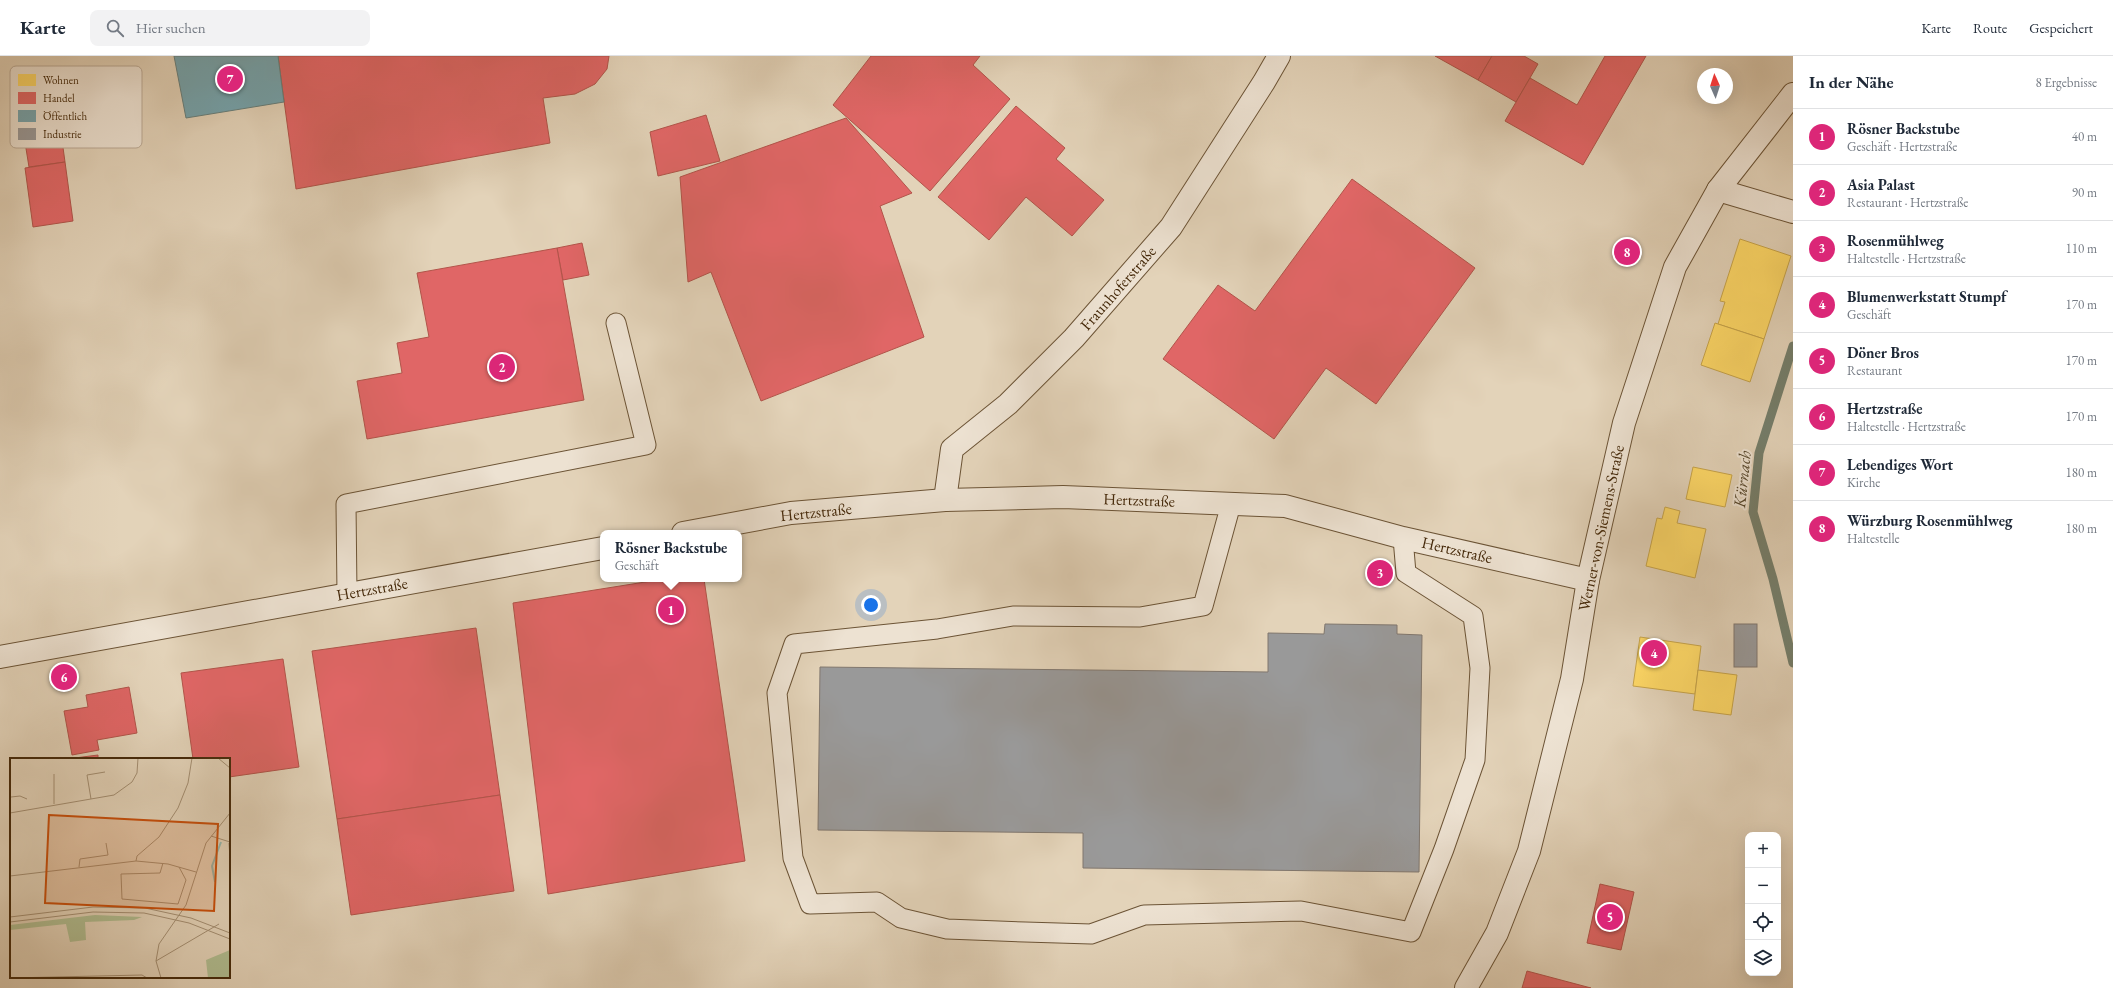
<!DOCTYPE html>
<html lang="de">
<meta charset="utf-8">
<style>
:root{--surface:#fff;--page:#f2f2f3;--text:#1f2937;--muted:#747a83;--line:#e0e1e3;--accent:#db2777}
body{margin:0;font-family:"EB Garamond",serif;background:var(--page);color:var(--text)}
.controls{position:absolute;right:12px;bottom:12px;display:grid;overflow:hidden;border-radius:8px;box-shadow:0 4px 16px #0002}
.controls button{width:36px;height:36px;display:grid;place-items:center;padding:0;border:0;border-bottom:1px solid var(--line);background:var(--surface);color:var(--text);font:20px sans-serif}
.compass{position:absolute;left:1697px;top:12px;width:36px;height:36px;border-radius:50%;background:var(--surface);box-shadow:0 4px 16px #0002;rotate:357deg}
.you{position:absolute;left:871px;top:549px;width:14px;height:14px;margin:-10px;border:3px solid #fff;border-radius:50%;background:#1a73e8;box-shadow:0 0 0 6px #1a73e833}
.badge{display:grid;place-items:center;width:26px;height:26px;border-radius:50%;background:var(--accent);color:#fff;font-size:13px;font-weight:700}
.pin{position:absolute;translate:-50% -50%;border:2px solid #fff;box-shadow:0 1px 4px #0006}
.popup{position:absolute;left:600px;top:474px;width:142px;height:52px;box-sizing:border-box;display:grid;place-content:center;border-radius:8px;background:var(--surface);filter:drop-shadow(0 1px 3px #0005);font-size:13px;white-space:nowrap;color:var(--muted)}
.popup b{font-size:15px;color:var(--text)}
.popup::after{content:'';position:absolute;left:50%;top:100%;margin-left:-8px;border:8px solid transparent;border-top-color:var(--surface)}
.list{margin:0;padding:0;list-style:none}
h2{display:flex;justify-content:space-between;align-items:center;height:52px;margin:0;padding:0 16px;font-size:17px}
h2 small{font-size:13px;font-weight:400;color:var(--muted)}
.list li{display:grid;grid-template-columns:26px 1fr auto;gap:12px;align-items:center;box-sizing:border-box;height:56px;padding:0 16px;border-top:1px solid var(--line)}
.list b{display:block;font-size:15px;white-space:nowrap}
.list p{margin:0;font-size:13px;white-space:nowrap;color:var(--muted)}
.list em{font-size:13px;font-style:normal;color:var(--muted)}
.icon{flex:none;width:22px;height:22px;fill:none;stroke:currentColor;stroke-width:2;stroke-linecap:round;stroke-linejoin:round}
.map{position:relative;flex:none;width:1793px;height:932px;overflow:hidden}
header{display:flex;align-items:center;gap:24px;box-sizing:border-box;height:56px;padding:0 20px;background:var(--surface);border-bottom:1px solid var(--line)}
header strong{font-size:19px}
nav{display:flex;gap:22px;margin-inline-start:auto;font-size:14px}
.search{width:280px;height:36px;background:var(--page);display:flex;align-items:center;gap:10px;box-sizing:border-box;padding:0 14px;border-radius:8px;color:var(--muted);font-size:15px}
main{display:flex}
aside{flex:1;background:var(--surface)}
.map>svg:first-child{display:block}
.homes{fill:#ffd966;stroke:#c7a44a}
.shops{fill:#e06666;stroke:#b2544a}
.public{fill:#76a5af;stroke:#67807e}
.industry{fill:#999;stroke:#80776e}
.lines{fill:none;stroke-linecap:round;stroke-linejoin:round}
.stream{stroke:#757f6c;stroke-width:9}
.service-casing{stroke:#6c5436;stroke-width:21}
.minor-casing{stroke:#6c5436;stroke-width:24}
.tertiary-casing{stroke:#6c5436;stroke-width:24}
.service{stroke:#ede2d2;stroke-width:19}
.minor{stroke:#ede2d2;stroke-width:22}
.tertiary{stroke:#ede2d2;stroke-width:22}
.labels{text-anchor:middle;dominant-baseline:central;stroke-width:4;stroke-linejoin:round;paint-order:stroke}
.street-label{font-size:16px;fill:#45290a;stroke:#ede2d2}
.water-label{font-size:17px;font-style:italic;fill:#55462b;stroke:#ede2d2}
.inset-river{fill:none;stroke:#95b8ae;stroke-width:2}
.inset-road{fill:none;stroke:#a48f73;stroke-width:1}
.view{fill:#c74f0c;fill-opacity:0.15;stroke:#c74f0c;stroke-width:2}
.inset-edge{fill:none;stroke:#45290a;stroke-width:2}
.key{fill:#ede2d2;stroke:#bbaa96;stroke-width:1}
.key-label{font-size:11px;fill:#45290a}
</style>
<header>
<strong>Karte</strong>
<div class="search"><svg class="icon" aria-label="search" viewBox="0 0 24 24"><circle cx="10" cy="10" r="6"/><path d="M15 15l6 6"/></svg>Hier suchen</div>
<nav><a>Karte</a><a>Route</a><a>Gespeichert</a></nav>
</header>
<main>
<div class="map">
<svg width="1793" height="932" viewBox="0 0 1793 932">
<rect width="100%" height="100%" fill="#e3d3b9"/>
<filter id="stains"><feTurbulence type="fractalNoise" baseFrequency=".005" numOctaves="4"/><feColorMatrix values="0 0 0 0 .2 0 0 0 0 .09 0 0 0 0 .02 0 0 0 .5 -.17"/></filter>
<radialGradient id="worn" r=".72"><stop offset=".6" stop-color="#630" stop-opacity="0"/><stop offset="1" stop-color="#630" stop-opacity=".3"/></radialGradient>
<!-- homes -->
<g class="homes">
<polygon points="1740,183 1791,200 1764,283 1718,268 1725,246 1720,245"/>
<polygon points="1715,267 1764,283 1750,326 1701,309"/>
<polygon points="1693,411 1732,419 1725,451 1686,443"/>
<polygon points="1665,451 1680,455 1677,467 1706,473 1695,522 1646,510 1657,462 1662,463"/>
<polygon points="1640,581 1701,590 1695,638 1633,630"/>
<polygon points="1698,614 1737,619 1731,659 1693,654"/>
</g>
<!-- shops -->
<g class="shops">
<polygon points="278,0 609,0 607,13 595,28 575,38 543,42 550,87 296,133"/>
<polygon points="871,0 980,0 973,9 1010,43 930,135 833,49"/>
<polygon points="1435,0 1492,0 1478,24"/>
<polygon points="1492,0 1524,0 1538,8 1516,46 1478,24"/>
<polygon points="1605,0 1646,0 1583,109 1505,65 1530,22 1577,49"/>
<polygon points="1016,50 1065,92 1056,103 1104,144 1072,180 1026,141 989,184 938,141"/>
<polygon points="706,59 720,105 658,120 650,76"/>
<polygon points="846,62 912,137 880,150 924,281 761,345 711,216 688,226 680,121"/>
<polygon points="41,72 42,79 61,77 65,106 29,111 23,74"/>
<polygon points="65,106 73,165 33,171 25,112"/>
<polygon points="1352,123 1475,212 1376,348 1326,312 1274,383 1163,303 1218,229 1255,255"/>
<polygon points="582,187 589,219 563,224 557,192"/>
<polygon points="557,192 584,344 367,383 357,325 402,317 397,287 429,281 417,217"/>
<polygon points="664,523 704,523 745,805 548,838 513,547"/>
<polygon points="476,572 500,739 337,763 312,595"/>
<polygon points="283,603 299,711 229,721 229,703 193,703 181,617"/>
<polygon points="129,631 137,677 97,684 99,694 72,699 64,655 88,651 86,639"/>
<polygon points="98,699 98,703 67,703"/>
<polygon points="500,739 514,835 351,859 337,763"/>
<polygon points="1600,828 1634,836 1621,894 1587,887"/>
<polygon points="1527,915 1591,932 1522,932"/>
</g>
<!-- public -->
<polygon class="public" points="174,0 278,0 284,46 186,62"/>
<!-- industry -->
<g class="industry">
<polygon points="1325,568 1397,569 1397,578 1422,579 1419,816 1083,812 1083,777 818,774 820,611 1268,616 1268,577 1324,578"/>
<rect x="1734" y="568" width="23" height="43"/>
</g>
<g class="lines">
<!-- stream -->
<polyline class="stream" points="1793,290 1759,397 1753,456 1773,523 1793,607"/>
<defs>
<g id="service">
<polyline points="1231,448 1203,550 1140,561 1013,560 937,573 794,588 777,637 793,802 810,848 877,846 901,862 947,873 1025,876 1091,878 1144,859 1301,855 1411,876 1444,793 1475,704 1480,612 1473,560 1406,517 1403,482"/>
<polyline points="347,538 346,448 646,389 616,267"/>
</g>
<g id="minor">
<polyline points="1718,134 1793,156"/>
<polyline points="945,444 952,393 1008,348 1074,282 1171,171 1264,26 1279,0"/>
</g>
<g id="tertiary">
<polyline points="683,477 791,457 945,444 1063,441 1285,450 1403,482 1588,524"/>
<polyline points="0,601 603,492"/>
<polyline points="1466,932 1497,877 1529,795 1572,623 1588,524 1624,367 1675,211 1718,134 1793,38"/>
</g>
</defs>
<!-- service casing -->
<use href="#service" class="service-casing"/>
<!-- minor casing -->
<use href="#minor" class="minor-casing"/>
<!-- tertiary casing -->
<use href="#tertiary" class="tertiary-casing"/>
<!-- service -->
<use href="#service" class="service"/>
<!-- minor -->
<use href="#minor" class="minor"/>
<!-- tertiary -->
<use href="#tertiary" class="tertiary"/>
</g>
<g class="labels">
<!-- street labels -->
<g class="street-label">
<text transform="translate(1118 232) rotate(-49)">Fraunhoferstraße</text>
<text transform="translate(1139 444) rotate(2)">Hertzstraße</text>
<text transform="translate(816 456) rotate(-6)">Hertzstraße</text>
<text transform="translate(1601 472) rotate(-78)">Werner-von-Siemens-Straße</text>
<text transform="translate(1457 494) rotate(13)">Hertzstraße</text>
<text transform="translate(372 533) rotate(-10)">Hertzstraße</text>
</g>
<!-- water labels -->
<g class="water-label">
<text transform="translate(1742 423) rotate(-84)">Kürnach</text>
</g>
</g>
<!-- overview -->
<g transform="translate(10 702)">
<rect width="220" height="220" fill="#e3d3b9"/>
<path d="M85 157 132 159 124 162 75 164 76 182 60 184 56 166 0 172V167ZM220 192V220H198L196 202Z" fill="#b0bd91"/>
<path class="inset-river" d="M205 124 202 108 211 84"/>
<path class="inset-road" d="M208 0 220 10M44 16V46M1 39 10 38 17 41M81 41 77 17 95 14M0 55 104 37 122 24 127 15 128 0M201 78 220 84M219 85 220 101M126 103 127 98 149 79 168 50 178 25 182 0M153 105 150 115 111 116 112 141 168 146 176 122 169 109M69 109 70 101 98 97 96 85M0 118 126 103 158 106 186 114M0 159 83 149 135 150 181 160 220 175M0 164 83 154 134 155 179 165 220 181M146 203 209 166M0 220 132 217 137 220M151 220 146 203 149 186 176 147 196 85 220 55"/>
<path class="view" d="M39 57 208 66 204 153 35 145Z"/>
<rect width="220" height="220" class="inset-edge"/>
</g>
<!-- legend -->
<rect x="10" y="10" width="132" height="82" rx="6" class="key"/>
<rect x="18" y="18" width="18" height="12" fill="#ffd966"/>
<rect x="18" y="36" width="18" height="12" fill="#e06666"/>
<rect x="18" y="54" width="18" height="12" fill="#76a5af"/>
<rect x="18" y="72" width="18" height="12" fill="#999"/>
<g class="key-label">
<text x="43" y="28">Wohnen</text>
<text x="43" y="46">Handel</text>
<text x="43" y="64">Öffentlich</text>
<text x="43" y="82">Industrie</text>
</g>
<rect width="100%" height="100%" filter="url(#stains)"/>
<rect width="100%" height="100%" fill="url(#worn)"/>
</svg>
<div class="controls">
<button>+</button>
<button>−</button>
<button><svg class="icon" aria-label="locate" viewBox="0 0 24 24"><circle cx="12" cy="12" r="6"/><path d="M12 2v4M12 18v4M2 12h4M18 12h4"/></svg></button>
<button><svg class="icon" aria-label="layers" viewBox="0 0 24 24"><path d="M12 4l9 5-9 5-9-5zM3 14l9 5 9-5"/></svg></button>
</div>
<svg class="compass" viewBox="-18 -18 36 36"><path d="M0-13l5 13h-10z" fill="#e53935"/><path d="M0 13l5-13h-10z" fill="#747a83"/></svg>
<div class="you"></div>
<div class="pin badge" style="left:671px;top:554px">1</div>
<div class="popup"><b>Rösner Backstube</b>Geschäft</div>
<div class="pin badge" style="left:502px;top:311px">2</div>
<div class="pin badge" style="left:1380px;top:517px">3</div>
<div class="pin badge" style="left:1654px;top:597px">4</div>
<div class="pin badge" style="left:1610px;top:861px">5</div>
<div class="pin badge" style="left:64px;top:621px">6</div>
<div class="pin badge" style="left:230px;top:23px">7</div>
<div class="pin badge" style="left:1627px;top:196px">8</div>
</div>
<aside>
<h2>In der Nähe<small>8 Ergebnisse</small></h2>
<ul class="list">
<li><span class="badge">1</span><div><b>Rösner Backstube</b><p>Geschäft · Hertzstraße</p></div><em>40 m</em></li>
<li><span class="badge">2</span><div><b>Asia Palast</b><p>Restaurant · Hertzstraße</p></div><em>90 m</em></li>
<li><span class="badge">3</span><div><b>Rosenmühlweg</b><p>Haltestelle · Hertzstraße</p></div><em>110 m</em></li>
<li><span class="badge">4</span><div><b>Blumenwerkstatt Stumpf</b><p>Geschäft</p></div><em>170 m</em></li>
<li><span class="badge">5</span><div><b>Döner Bros</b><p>Restaurant</p></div><em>170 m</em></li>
<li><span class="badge">6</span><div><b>Hertzstraße</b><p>Haltestelle · Hertzstraße</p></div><em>170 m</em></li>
<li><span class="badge">7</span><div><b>Lebendiges Wort</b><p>Kirche</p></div><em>180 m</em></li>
<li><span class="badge">8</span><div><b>Würzburg Rosenmühlweg</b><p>Haltestelle</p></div><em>180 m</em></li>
</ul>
</aside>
</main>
